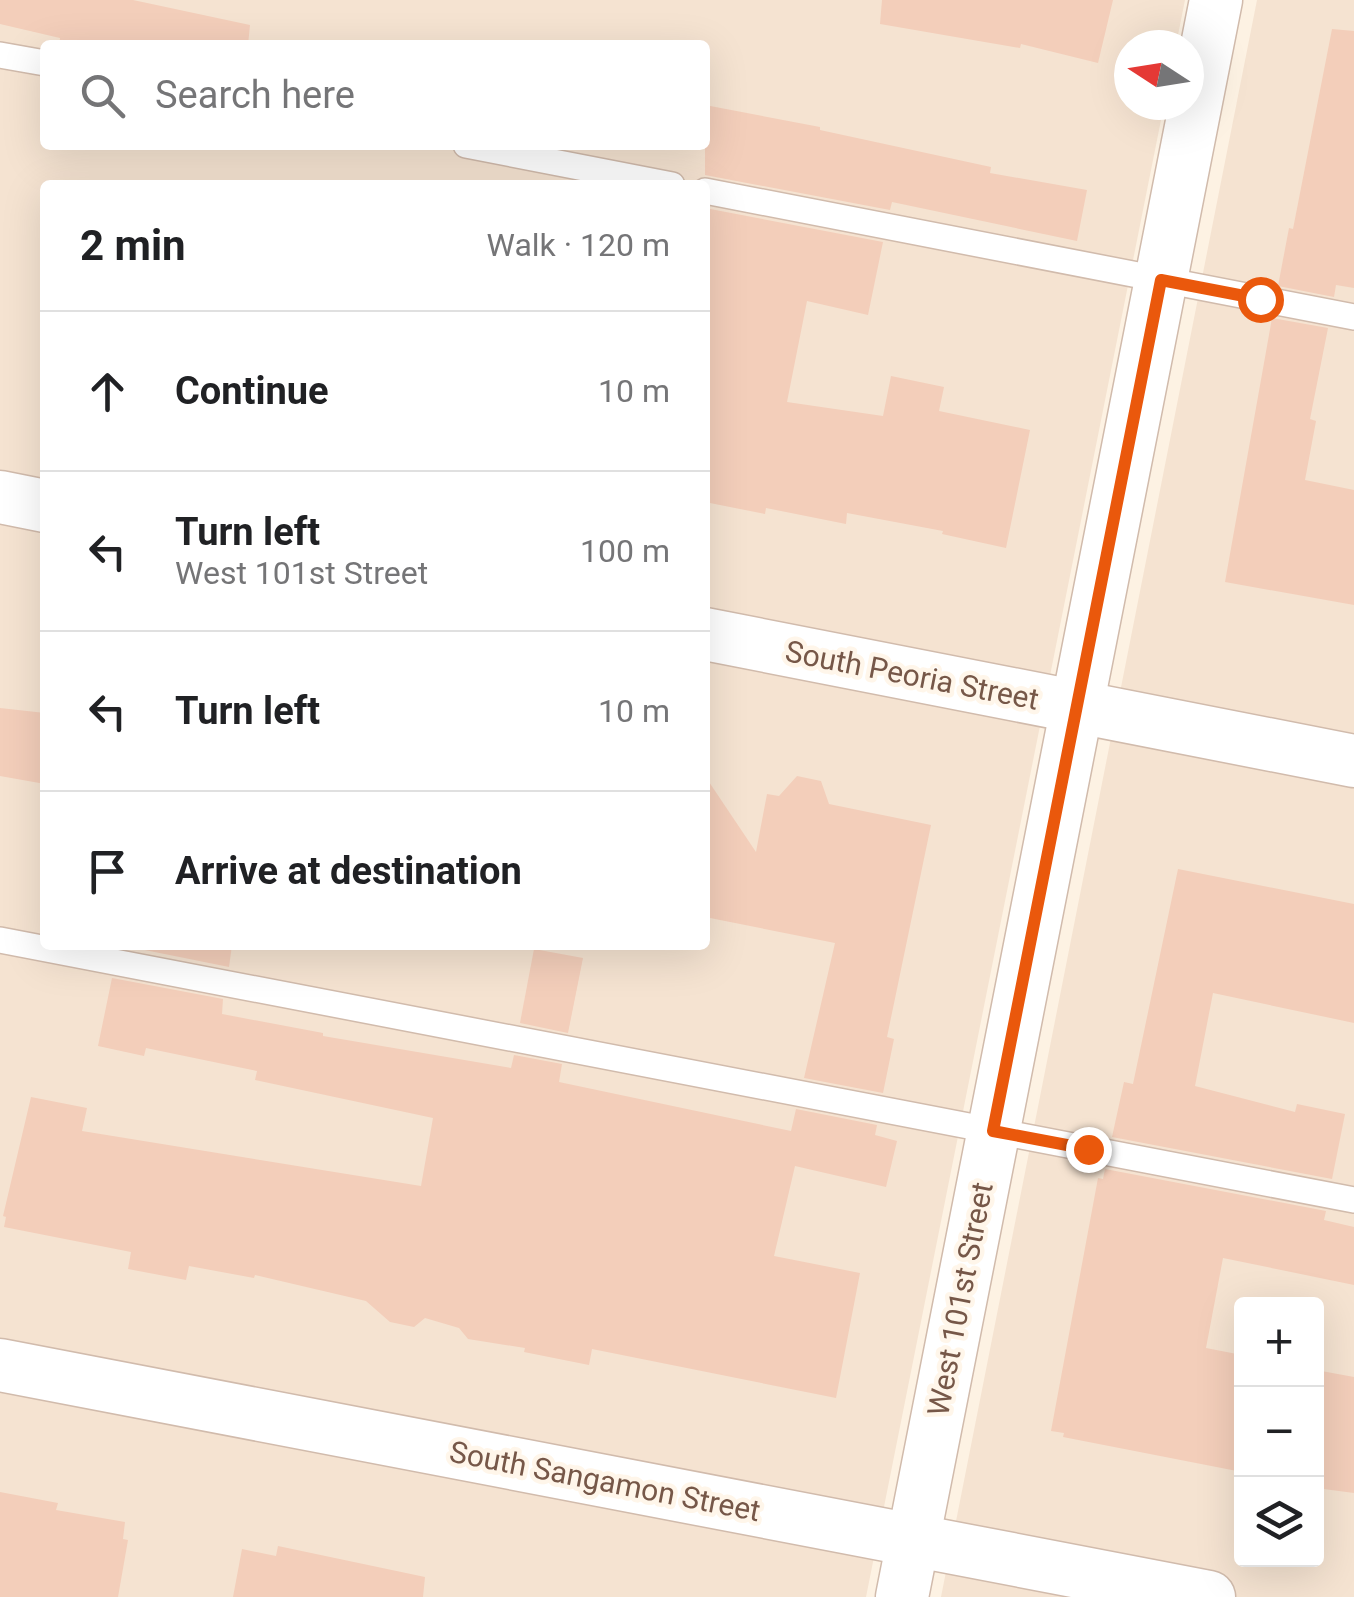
<!DOCTYPE html>
<meta charset="utf-8">
<style>
:root{--surface:#fff;--page:#f2f2f2;--text:#202124;--muted:#757577;--line:#e0e0e0}
body{margin:0;font-family:Roboto,sans-serif;background:var(--page);color:var(--text)}
.controls{position:absolute;right:30px;bottom:30px;display:grid;overflow:hidden;border-radius:10px;box-shadow:0 10px 40px #0002}
.controls button{width:90px;height:90px;display:grid;place-items:center;padding:0;border:0;border-bottom:2px solid var(--line);background:var(--surface);color:var(--text);font:50px sans-serif}
.compass{position:absolute;left:1114px;top:30px;width:90px;height:90px;border-radius:50%;background:var(--surface);box-shadow:0 10px 40px #0002;rotate:282deg}
.stop{position:absolute;width:30px;height:30px;margin:-22px;border:8px solid #ea580c;border-radius:50%;background:#fff}
.stop.end{background:#ea580c;border-color:#fff;box-shadow:0 2px 10px #0008}
.list{margin:0;padding:0;list-style:none}
h2{display:flex;justify-content:space-between;align-items:center;height:130px;margin:0;padding:0 40px;font-size:42px}
h2 small{font-size:32px;font-weight:400;color:var(--muted)}
.list li{display:grid;grid-template-columns:65px 1fr auto;gap:30px;align-items:center;box-sizing:border-box;height:160px;padding:0 40px;border-top:2px solid var(--line)}
.list b{display:block;font-size:38px;white-space:nowrap}
.list p{margin:0;font-size:32px;white-space:nowrap;color:var(--muted)}
.list em{font-size:32px;font-style:normal;color:var(--muted)}
.icon{flex:none;width:55px;height:55px;fill:none;stroke:currentColor;stroke-width:2;stroke-linecap:round;stroke-linejoin:round}
.map{position:relative;flex:none;width:1354px;height:1597px;overflow:hidden}
.search{position:absolute;background:var(--surface);box-shadow:0 10px 40px #0002;left:40px;top:40px;width:670px;height:110px;display:flex;align-items:center;gap:25px;box-sizing:border-box;padding:0 35px;border-radius:10px;color:var(--muted);font-size:38px}
.panel{position:absolute;background:var(--surface);box-shadow:0 10px 40px #0002;left:40px;top:180px;width:670px;height:770px;border-radius:10px}
.map>svg:first-child{display:block}
.residential{fill:#f5e3d1;fill-rule:evenodd}
.building{fill:#f3ceba}
.lines{fill:none;stroke-linecap:round;stroke-linejoin:round}
.service-casing{stroke:#d1bbac;stroke-width:28}
.minor-casing{stroke:#d1bbac;stroke-width:55}
.service{stroke:#fff;stroke-width:25}
.minor{stroke:#fff;stroke-width:52}
.route{stroke:#ea580c;stroke-width:12}
.labels{text-anchor:middle;dominant-baseline:central;stroke-width:9;stroke-linejoin:round;paint-order:stroke}
.street-label{font-size:30px;fill:#765748;stroke:#fff6ea}
</style>
<div class="map">
<svg width="1354" height="1597" viewBox="0 0 1354 1597">
<rect width="100%" height="100%" fill="#fdf2e3"/>
<!-- residential -->
<g class="residential">
<path d="M0 0H1185L1176 45H1129V105H1164L866 1597H0ZM45 45H705V145H45ZM45 185H705V945H45Z"/>
<path d="M1257 0H1354V1597H941ZM1242 1304H1316V1560H1242Z"/>
</g>
<!-- building -->
<g class="building">
<polygon points="0,0 133,0 250,25 248,45 59,45 60,38 0,24"/>
<polygon points="882,0 1113,0 1098,63 1021,44 1020,48 880,24"/>
<polygon points="1332,29 1354,31 1354,288 1336,285 1334,297 1278,286 1289,228 1293,229"/>
<polygon points="705,105 820,127 820,130 991,167 990,173 1087,190 1077,241 892,202 890,210 705,175"/>
<polygon points="705,208 883,242 868,315 807,301 787,402 883,416 891,376 944,387 939,411 1030,430 1006,548 942,534 943,531 847,513 846,524 766,508 765,514 705,502"/>
<polygon points="1272,318 1328,328 1310,419 1316,421 1305,480 1354,490 1354,605 1225,582"/>
<polygon points="0,708 45,713 45,784 0,776"/>
<polygon points="705,776 756,852 767,794 779,796 797,776 821,781 829,804 931,825 887,1037 894,1039 883,1093 804,1078 835,943 705,917"/>
<polygon points="1178,869 1354,904 1354,1023 1213,993 1195,1086 1295,1112 1297,1104 1345,1114 1332,1179 1112,1137 1124,1082 1133,1084"/>
<polygon points="120,945 232,945 229,967"/>
<polygon points="534,949 583,958 568,1033 520,1023"/>
<polygon points="112,978 223,999 222,1014 323,1033 323,1036 511,1068 514,1055 562,1064 559,1082 791,1131 796,1109 877,1125 875,1135 897,1141 886,1187 795,1166 774,1256 860,1273 836,1398 592,1349 589,1365 524,1352 525,1348 468,1339 459,1328 425,1318 414,1327 390,1322 366,1301 255,1275 254,1278 189,1266 186,1280 128,1269 131,1252 4,1227 6,1217 3,1216 31,1097 87,1108 82,1131 421,1186 433,1118 255,1080 257,1071 146,1048 144,1056 98,1046"/>
<polygon points="1105,1169 1326,1211 1324,1220 1354,1227 1354,1285 1223,1258 1206,1348 1242,1355 1242,1472 1063,1437 1064,1433 1051,1431 1098,1178 1103,1179"/>
<polygon points="1316,1370 1354,1377 1354,1493 1316,1488"/>
<polygon points="0,1492 58,1503 56,1510 125,1522 123,1539 128,1540 118,1597 0,1597"/>
<polygon points="278,1546 425,1577 423,1597 233,1597 242,1549 276,1556"/>
</g>
<g class="lines">
<defs>
<g id="service">
<polyline points="0,55 45,63"/>
<polyline points="466,145 672,185"/>
<polyline points="705,191 1354,317"/>
<polyline points="0,940 1354,1200"/>
</g>
<g id="minor">
<polyline points="0,497 45,506"/>
<polyline points="705,634 1354,761"/>
<polyline points="0,1365 1209,1597"/>
<polyline points="902,1597 1216,0"/>
</g>
</defs>
<!-- service casing -->
<use href="#service" class="service-casing"/>
<!-- minor casing -->
<use href="#minor" class="minor-casing"/>
<!-- service -->
<use href="#service" class="service"/>
<!-- minor -->
<use href="#minor" class="minor"/>
</g>
<g class="lines">
<!-- route -->
<polyline class="route" points="1088,1149 993,1131 1161,280 1260,299"/>
</g>
<g class="labels">
<!-- street labels -->
<g class="street-label">
<text transform="translate(912 675) rotate(11)">South Peoria Street</text>
<text transform="translate(960 1299) rotate(-79)">West 101st Street</text>
<text transform="translate(605 1481) rotate(11)">South Sangamon Street</text>
</g>
</g>
</svg>
<div class="controls">
<button>+</button>
<button>−</button>
<button><svg class="icon" aria-label="layers" viewBox="0 0 24 24"><path d="M12 4l9 5-9 5-9-5zM3 14l9 5 9-5"/></svg></button>
</div>
<svg class="compass" viewBox="-18 -18 36 36"><path d="M0-13l5 13h-10z" fill="#e53935"/><path d="M0 13l5-13h-10z" fill="#757577"/></svg>
<div class="stop" style="left:1260px;top:299px"></div>
<div class="stop end" style="left:1088px;top:1149px"></div>
<div class="search"><svg class="icon" aria-label="search" viewBox="0 0 24 24"><circle cx="10" cy="10" r="6"/><path d="M15 15l6 6"/></svg>Search here</div>
<section class="panel">
<h2>2 min<small>Walk · 120 m</small></h2>
<ul class="list">
<li><svg class="icon" aria-label="ahead" viewBox="0 0 24 24"><path d="M12 20V5M6 11l6-6 6 6"/></svg><div><b>Continue</b></div><em>10 m</em></li>
<li><svg class="icon" aria-label="left" viewBox="0 0 24 24"><path d="M17 20v-9H6M10 6l-5 5 5 5"/></svg><div><b>Turn left</b><p>West 101st Street</p></div><em>100 m</em></li>
<li><svg class="icon" aria-label="left" viewBox="0 0 24 24"><path d="M17 20v-9H6M10 6l-5 5 5 5"/></svg><div><b>Turn left</b></div><em>10 m</em></li>
<li><svg class="icon" aria-label="arrive" viewBox="0 0 24 24"><path d="M6 21V4h12l-3 4 3 4H6"/></svg><div><b>Arrive at destination</b></div></li>
</ul>
</section>
</div>
